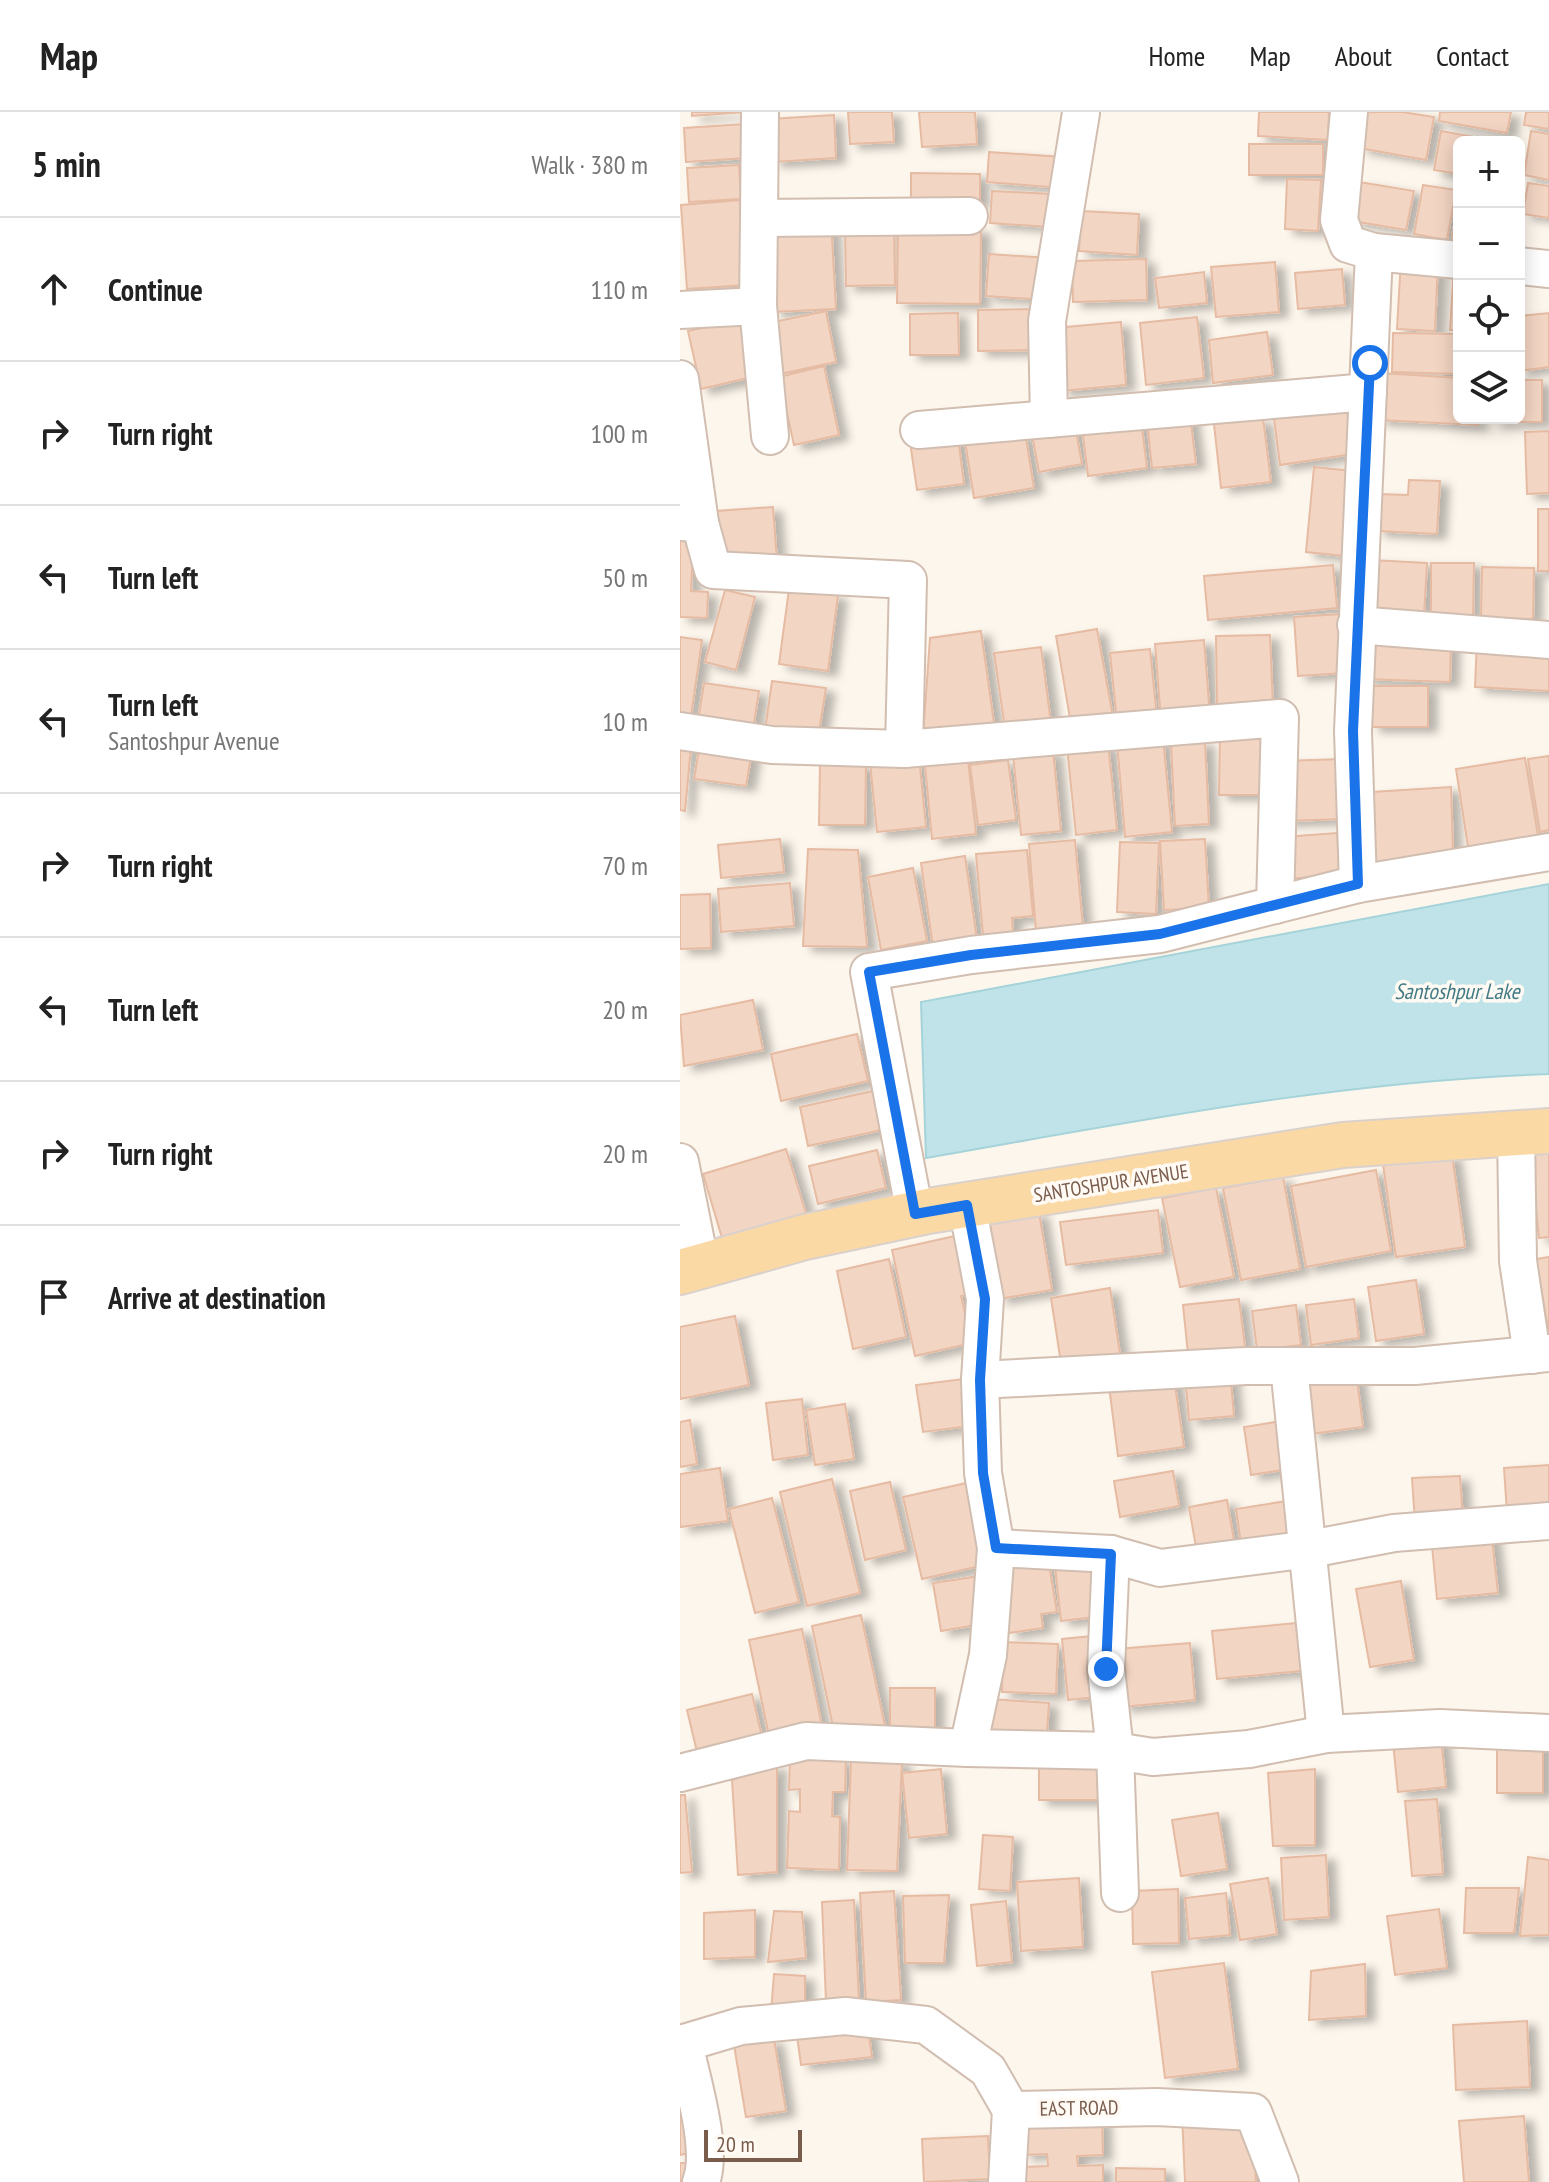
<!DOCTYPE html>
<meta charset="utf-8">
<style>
:root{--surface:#fff;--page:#f6f6f6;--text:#222;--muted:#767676;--line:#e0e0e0}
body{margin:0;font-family:"PT Sans Narrow",sans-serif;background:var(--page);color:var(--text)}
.controls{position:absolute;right:24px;top:24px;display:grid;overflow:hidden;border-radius:12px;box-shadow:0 4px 20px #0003}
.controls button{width:72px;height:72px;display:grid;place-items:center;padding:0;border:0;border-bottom:2px solid var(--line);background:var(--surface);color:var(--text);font:40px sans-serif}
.scale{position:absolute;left:24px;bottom:20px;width:98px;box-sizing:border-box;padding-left:8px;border:4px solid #7a5c4d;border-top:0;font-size:22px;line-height:28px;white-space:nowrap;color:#7a5c4d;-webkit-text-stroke:6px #fffaf3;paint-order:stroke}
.stop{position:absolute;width:24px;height:24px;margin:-18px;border:6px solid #1a73e8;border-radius:50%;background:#fff}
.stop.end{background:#1a73e8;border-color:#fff;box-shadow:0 2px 8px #0008}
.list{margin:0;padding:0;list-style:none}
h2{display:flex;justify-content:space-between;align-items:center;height:104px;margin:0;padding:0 32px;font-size:34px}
h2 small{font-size:26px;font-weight:400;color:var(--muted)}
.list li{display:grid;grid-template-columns:52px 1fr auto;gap:24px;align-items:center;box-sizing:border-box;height:144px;padding:0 32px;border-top:2px solid var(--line)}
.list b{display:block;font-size:30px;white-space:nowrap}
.list p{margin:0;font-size:26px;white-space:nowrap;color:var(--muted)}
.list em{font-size:26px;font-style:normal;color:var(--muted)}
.icon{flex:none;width:44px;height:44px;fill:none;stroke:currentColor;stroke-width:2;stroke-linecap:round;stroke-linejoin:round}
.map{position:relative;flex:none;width:869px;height:2070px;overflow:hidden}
header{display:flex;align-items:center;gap:48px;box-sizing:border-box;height:112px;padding:0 40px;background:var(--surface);border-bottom:2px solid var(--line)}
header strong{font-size:38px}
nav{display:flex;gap:44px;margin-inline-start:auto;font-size:28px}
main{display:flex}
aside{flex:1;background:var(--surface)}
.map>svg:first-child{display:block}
.water{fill:#bfe3e8;stroke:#a5d3da;stroke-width:2}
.building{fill:#f3d5c3;stroke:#e6bba3;stroke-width:2;filter:url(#shadow)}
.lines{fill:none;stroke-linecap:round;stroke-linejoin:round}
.minor-casing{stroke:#d1beb0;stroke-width:40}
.major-casing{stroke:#dad1cd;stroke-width:48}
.minor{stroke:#fff;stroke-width:36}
.major{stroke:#fbd9a5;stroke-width:44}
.route{stroke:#1a73e8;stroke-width:10}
.labels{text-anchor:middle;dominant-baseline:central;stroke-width:7;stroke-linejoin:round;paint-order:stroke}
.street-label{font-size:20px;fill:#7a5c4d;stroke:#fffaf3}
.water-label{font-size:22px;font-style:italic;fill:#437c86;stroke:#fffaf3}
</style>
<header>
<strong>Map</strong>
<nav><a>Home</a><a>Map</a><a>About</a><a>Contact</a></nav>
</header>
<main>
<aside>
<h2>5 min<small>Walk · 380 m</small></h2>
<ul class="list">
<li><svg class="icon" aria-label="ahead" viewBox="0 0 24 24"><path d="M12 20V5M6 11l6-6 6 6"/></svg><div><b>Continue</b></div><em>110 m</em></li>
<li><svg class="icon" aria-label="right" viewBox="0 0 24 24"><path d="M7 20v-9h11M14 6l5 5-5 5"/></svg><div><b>Turn right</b></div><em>100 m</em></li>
<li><svg class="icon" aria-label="left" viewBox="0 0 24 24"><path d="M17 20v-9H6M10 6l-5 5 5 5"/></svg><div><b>Turn left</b></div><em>50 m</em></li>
<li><svg class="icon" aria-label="left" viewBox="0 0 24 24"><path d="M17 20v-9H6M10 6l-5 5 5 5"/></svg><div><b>Turn left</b><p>Santoshpur Avenue</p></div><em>10 m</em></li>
<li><svg class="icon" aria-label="right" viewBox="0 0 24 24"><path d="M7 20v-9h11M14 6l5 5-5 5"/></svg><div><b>Turn right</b></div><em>70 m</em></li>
<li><svg class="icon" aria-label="left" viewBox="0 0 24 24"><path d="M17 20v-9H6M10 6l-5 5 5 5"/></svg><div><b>Turn left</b></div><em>20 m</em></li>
<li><svg class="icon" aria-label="right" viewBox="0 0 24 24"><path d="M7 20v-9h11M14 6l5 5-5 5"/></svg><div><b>Turn right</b></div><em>20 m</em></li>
<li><svg class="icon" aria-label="arrive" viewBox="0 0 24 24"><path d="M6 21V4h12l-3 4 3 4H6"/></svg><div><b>Arrive at destination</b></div></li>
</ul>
</aside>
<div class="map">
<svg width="869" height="2070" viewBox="0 0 869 2070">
<defs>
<filter id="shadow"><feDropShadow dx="9" dy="5" stdDeviation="4" flood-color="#0004"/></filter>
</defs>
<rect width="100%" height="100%" fill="#fdf6ec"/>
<!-- water -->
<path class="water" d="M869 772V962C658 969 453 1010 246 1046L241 890Z"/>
<!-- building -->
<g class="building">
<polygon points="12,0 66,0 12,4"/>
<polygon points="168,0 212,0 214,30 170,32"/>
<polygon points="239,0 295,0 297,32 242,35"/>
<polygon points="579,0 649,0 648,28 578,24"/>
<polygon points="685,0 722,0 754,5 746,48 679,36"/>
<polygon points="760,0 831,0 827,21 759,9"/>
<polygon points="846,0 869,0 869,17 844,13"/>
<polygon points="154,3 156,46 93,50 90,7"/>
<polygon points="65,12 67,46 6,50 4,16"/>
<polygon points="761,19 822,30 779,30 779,62 754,58"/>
<polygon points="851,19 869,22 869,68 844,63"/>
<rect x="569" y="32" width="74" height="31"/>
<polygon points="309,40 383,45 381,76 307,70"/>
<polygon points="59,53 61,87 9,90 7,56"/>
<polygon points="231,61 300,62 300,92 231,90"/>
<polygon points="607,67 641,68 638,119 605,117"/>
<polygon points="679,70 734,79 726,118 672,109"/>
<polygon points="848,71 869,74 869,106 843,102"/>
<polygon points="743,73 776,78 767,128 734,122"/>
<polygon points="312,79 372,82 370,115 310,111"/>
<polygon points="779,87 779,126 772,125"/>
<polygon points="60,88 67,173 7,177 1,93"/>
<polygon points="401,99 459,102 457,143 399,139"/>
<polygon points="151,108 156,197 93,200 88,112"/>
<polygon points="214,115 215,173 166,174 165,117"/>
<polygon points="218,116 301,117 300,192 217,191"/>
<polygon points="309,142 369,146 366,188 306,184"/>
<polygon points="466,147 467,188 393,190 392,149"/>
<polygon points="721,147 758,149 755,219 717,217"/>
<polygon points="595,150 599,200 536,205 531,155"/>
<polygon points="774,153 779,153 779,218 770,218"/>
<polygon points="662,157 665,193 618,197 615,161"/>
<polygon points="524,160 527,191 479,196 475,166"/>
<polygon points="356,197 357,238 298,239 298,198"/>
<polygon points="146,199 156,250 100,262 89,211"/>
<polygon points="278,201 279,243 230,243 230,202"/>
<polygon points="869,201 869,255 839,259 839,204"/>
<polygon points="517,205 524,266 466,273 460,211"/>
<polygon points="59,208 72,265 21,277 8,219"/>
<polygon points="441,210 446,273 381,279 375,216"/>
<polygon points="587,220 593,263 533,271 529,228"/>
<polygon points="713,221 779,222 779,262 712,260"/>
<polygon points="144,254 159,323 114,333 99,265"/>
<polygon points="701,261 779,266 779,306 798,306 798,313 698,308"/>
<polygon points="839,268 862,268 862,310 814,310 814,306 839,306"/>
<polygon points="666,289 673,342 600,353 593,299"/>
<polygon points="509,295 516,352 472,356 466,299"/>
<polygon points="583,306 591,370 541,376 534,312"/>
<polygon points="394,308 402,352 359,360 351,317"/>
<polygon points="461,308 467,356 408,364 402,315"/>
<polygon points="277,317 284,372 237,378 229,323"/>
<polygon points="869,319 869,381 847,382 845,320"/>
<polygon points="345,320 354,376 294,386 285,329"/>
<polygon points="634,355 672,359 664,444 626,440"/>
<polygon points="729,368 760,369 757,422 696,419 698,382 728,383"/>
<polygon points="93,395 97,449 40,454 36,399"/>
<rect x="858" y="397" width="11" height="62"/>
<polygon points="0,418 14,418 11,479 28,480 27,506 0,505"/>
<polygon points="691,448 747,451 744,504 688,500"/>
<polygon points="751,451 794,451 793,506 751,506"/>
<polygon points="653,453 657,496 528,508 524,464"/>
<polygon points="802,455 854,456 853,507 801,506"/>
<polygon points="109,477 158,483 148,559 99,552"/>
<polygon points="45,478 75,485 56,558 25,550"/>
<polygon points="661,502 664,561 618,564 614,505"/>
<polygon points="417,517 433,605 391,612 376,524"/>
<polygon points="301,519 315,618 243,624 250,526"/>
<polygon points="684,520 771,522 770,570 683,567"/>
<polygon points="590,523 593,595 537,597 536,524"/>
<polygon points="0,525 22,528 11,604 0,602"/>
<polygon points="797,527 869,532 869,579 795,575"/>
<polygon points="524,528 530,604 481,608 475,532"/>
<polygon points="361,535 371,611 325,617 314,541"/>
<polygon points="470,537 477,606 437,610 430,541"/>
<polygon points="92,569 146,576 137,632 84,625"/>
<polygon points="24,571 79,579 73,617 18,609"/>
<polygon points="690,574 748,574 748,615 691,615"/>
<polygon points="540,617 594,618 593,683 539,683"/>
<polygon points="0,623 12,624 5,699 0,698"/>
<polygon points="483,626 492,720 445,725 437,630"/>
<polygon points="525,629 529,712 495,714 491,631"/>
<polygon points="428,631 437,718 396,723 387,635"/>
<polygon points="20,632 72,639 66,674 14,667"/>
<polygon points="287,638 296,722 252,727 244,643"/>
<polygon points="373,638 381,719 341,723 333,642"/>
<polygon points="869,644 869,718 860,720 848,647"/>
<polygon points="239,645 246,715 197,720 190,650"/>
<polygon points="845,646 858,724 788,735 776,657"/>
<polygon points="662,647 665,707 604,709 602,649"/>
<polygon points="328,648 336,708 298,713 290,653"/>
<polygon points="140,651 186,652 185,713 139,713"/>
<polygon points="771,675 773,740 694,752 692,680"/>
<polygon points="657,721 660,763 606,767 603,725"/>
<polygon points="100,727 104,760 41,766 38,733"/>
<polygon points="525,727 529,796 484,798 480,729"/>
<polygon points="395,728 403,816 356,820 349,732"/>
<polygon points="440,730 479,731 476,802 437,800"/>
<polygon points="128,737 178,738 187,835 123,834"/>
<polygon points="347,738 353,804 332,806 333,821 303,823 296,742"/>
<polygon points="285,744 297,828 253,835 241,751"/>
<polygon points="233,756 247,829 201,838 188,765"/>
<polygon points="110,771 114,814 41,820 38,777"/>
<polygon points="30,782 31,836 0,837 0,783"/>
<polygon points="73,888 83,938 4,954 0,903"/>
<polygon points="177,922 188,969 101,989 91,942"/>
<polygon points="193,979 202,1018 128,1034 120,995"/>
<polygon points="106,1037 126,1101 42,1126 23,1062"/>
<polygon points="197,1038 206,1076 138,1092 129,1054"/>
<polygon points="869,1039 869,1125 859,1126 850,1041"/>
<polygon points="772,1042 785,1135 716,1145 703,1052"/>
<polygon points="696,1058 711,1139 626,1155 611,1074"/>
<polygon points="603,1065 620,1157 561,1168 543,1076"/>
<polygon points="536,1076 554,1165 500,1175 482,1086"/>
<polygon points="478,1098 483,1141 386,1153 380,1110"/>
<polygon points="359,1100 372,1178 319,1187 305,1109"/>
<polygon points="275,1124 288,1183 281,1184 292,1231 235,1244 212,1138"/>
<polygon points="869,1145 869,1223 856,1147"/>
<polygon points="209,1147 226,1225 173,1237 157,1159"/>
<polygon points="736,1168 744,1222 696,1229 688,1175"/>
<polygon points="430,1176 440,1242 381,1251 371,1186"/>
<polygon points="559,1187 565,1235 508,1242 503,1193"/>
<polygon points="674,1187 679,1226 631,1233 626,1193"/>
<polygon points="616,1193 621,1233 577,1238 572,1199"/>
<polygon points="55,1204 69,1273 0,1287 0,1215"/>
<polygon points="550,1259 554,1304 509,1308 505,1264"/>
<polygon points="676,1259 683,1315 631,1322 624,1266"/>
<polygon points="494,1266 504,1335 438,1344 429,1274"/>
<polygon points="283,1267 290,1314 243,1320 236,1273"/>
<polygon points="122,1287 128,1343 93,1348 86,1291"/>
<polygon points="165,1292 174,1347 135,1353 126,1298"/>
<polygon points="10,1308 17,1352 0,1355 0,1310"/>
<polygon points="602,1309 609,1357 571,1363 564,1315"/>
<polygon points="869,1353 869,1398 827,1401 824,1356"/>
<polygon points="40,1356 48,1409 0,1415 0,1362"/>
<polygon points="493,1359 499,1394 440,1405 434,1369"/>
<polygon points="780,1364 783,1407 735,1410 732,1366"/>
<polygon points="152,1367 180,1481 127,1494 100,1380"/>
<polygon points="210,1370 226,1438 185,1448 170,1379"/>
<polygon points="291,1370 309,1452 242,1467 223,1385"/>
<polygon points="92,1386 119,1490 75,1501 49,1397"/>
<polygon points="547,1388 555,1434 517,1441 509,1395"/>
<polygon points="607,1389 612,1425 561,1432 556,1397"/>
<polygon points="811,1417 818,1481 757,1487 751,1423"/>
<polygon points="367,1441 377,1500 361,1502 363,1516 329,1521 317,1449"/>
<polygon points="419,1442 425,1504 381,1509 374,1446"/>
<polygon points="300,1464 308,1511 261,1519 253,1471"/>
<polygon points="721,1469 734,1548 690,1555 676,1477"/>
<polygon points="181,1503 206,1618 156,1629 132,1514"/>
<polygon points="627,1510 632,1558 537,1567 532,1519"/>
<polygon points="122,1517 142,1614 89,1624 69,1528"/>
<polygon points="422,1523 428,1584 388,1588 382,1527"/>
<polygon points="323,1530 378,1532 376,1582 322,1580"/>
<polygon points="510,1531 515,1588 442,1595 437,1537"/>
<rect x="210" y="1576" width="45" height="54"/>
<polygon points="72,1582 83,1629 18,1644 7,1598"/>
<polygon points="311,1587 369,1591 366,1635 308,1631"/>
<polygon points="760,1616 766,1675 718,1680 712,1620"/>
<rect x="817" y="1625" width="46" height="56"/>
<polygon points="435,1639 435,1688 359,1688 359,1640"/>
<polygon points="110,1646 166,1647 165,1680 153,1680 152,1704 160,1705 159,1758 107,1756 109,1699 120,1700 120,1677 109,1678"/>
<polygon points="171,1647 222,1649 217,1759 167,1758"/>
<polygon points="97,1652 97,1760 58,1763 52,1668"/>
<polygon points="261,1657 267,1722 229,1726 222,1661"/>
<polygon points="635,1657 635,1733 593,1734 588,1661"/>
<polygon points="0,1683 5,1683 12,1760 0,1761"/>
<polygon points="757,1687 763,1762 732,1764 725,1689"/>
<polygon points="538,1701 547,1757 501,1764 492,1708"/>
<polygon points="303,1723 333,1725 330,1779 299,1777"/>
<polygon points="646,1743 649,1805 604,1808 601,1746"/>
<polygon points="848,1745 869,1748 869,1823 840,1824"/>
<polygon points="399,1766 403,1835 341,1839 337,1770"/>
<polygon points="588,1766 597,1822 560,1828 550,1772"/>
<polygon points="786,1776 839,1776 834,1821 784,1821"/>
<polygon points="498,1777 499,1831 453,1832 452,1779"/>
<polygon points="214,1779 221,1888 186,1890 180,1781"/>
<polygon points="546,1781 550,1823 509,1827 505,1786"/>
<polygon points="269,1783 264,1851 225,1851 223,1784"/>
<polygon points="174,1788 179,1889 146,1890 142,1790"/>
<polygon points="326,1789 332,1850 297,1854 291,1793"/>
<polygon points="759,1797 767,1856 715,1863 707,1804"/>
<polygon points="75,1798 75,1845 24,1847 24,1801"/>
<polygon points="94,1799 122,1800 126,1846 88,1850"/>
<polygon points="544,1851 558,1957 485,1966 472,1860"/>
<polygon points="685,1852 686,1904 629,1908 631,1859"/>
<polygon points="94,1862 125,1864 125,1903 91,1900"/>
<polygon points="847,1909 850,1975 776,1978 773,1913"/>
<polygon points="188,1915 192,1945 121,1953 117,1924"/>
<polygon points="94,1927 106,1999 66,2005 54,1933"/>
<polygon points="573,2000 576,2070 505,2070 502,2002"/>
<polygon points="4,2001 10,2041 0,2043 0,2002"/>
<polygon points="844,2004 849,2070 784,2070 779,2009"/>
<polygon points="422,2006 423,2043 397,2044 398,2054 423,2053 423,2070 344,2070 343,2055 368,2054 367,2042 343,2043 342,2008"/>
<polygon points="308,2024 310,2067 244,2070 242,2027"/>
<polygon points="0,2051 7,2051 9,2070 0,2070"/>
<polygon points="436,2056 485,2057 485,2070 436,2070"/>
</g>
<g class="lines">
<defs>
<g id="minor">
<polyline points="80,0 79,106 289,104"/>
<polyline points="669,0 659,108 668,132 694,140 673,619 678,772"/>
<polyline points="694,140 779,148"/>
<polyline points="839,154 869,157"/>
<polyline points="78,194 90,324"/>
<polyline points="0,198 78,194 79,106"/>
<polyline points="0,267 20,411"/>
<polyline points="369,307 367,209 401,1"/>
<polyline points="239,318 688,280"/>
<polyline points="0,410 20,411 33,458 228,468 224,637"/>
<polyline points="676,513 869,528"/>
<polyline points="0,619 92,633 224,637 600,606 595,793"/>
<polyline points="836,1021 838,1149 852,1243"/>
<polyline points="0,1050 21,1155"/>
<polyline points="235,1102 189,860 291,843 480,822 678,772 869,740"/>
<polyline points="609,1254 646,1622"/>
<polyline points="300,1268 566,1254 735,1254 869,1241"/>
<polyline points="316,1436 431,1442 480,1456 630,1437 714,1421 869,1409"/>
<polyline points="431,1442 426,1557 435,1639 440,1781"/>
<polyline points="288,1636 435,1639 473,1645 569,1637 646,1622 760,1616 869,1621"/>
<polyline points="0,1661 126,1629 288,1636 308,1543 316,1436 303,1361 300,1268 305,1187 287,1093"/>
<polyline points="4,1931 61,1914 165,1904 246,1913 308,1958 331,1998"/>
<path d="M4 1931C11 1966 34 2037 21 2070"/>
<polyline points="331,1998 477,1995 573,2000 600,2070"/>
<polyline points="327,2070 331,1998"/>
</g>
<polyline id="major" points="0,1160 125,1125 248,1099 663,1033 869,1019"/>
</defs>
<!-- minor casing -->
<use href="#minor" class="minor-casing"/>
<!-- major casing -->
<use href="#major" class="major-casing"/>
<!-- minor -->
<use href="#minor" class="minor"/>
<!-- major -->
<use href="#major" class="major"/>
</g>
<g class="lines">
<!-- route -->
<polyline class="route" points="426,1557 431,1442 316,1436 303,1361 300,1268 305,1187 287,1093 235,1102 189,860 291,843 480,822 678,772 673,619 690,251"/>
</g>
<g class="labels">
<!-- street labels -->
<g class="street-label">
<text transform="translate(431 1071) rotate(-9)">SANTOSHPUR AVENUE</text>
<text transform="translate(399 1996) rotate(-1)">EAST ROAD</text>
</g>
<!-- water labels -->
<g class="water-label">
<text x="777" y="879">Santoshpur Lake</text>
</g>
</g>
</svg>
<div class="controls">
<button>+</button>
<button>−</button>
<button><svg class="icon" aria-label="locate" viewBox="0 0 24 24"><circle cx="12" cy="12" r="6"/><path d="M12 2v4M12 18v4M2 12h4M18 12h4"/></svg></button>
<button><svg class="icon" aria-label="layers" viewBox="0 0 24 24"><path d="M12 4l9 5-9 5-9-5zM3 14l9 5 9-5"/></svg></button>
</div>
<div class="scale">20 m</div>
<div class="stop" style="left:690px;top:251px"></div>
<div class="stop end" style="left:426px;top:1557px"></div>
</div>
</main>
